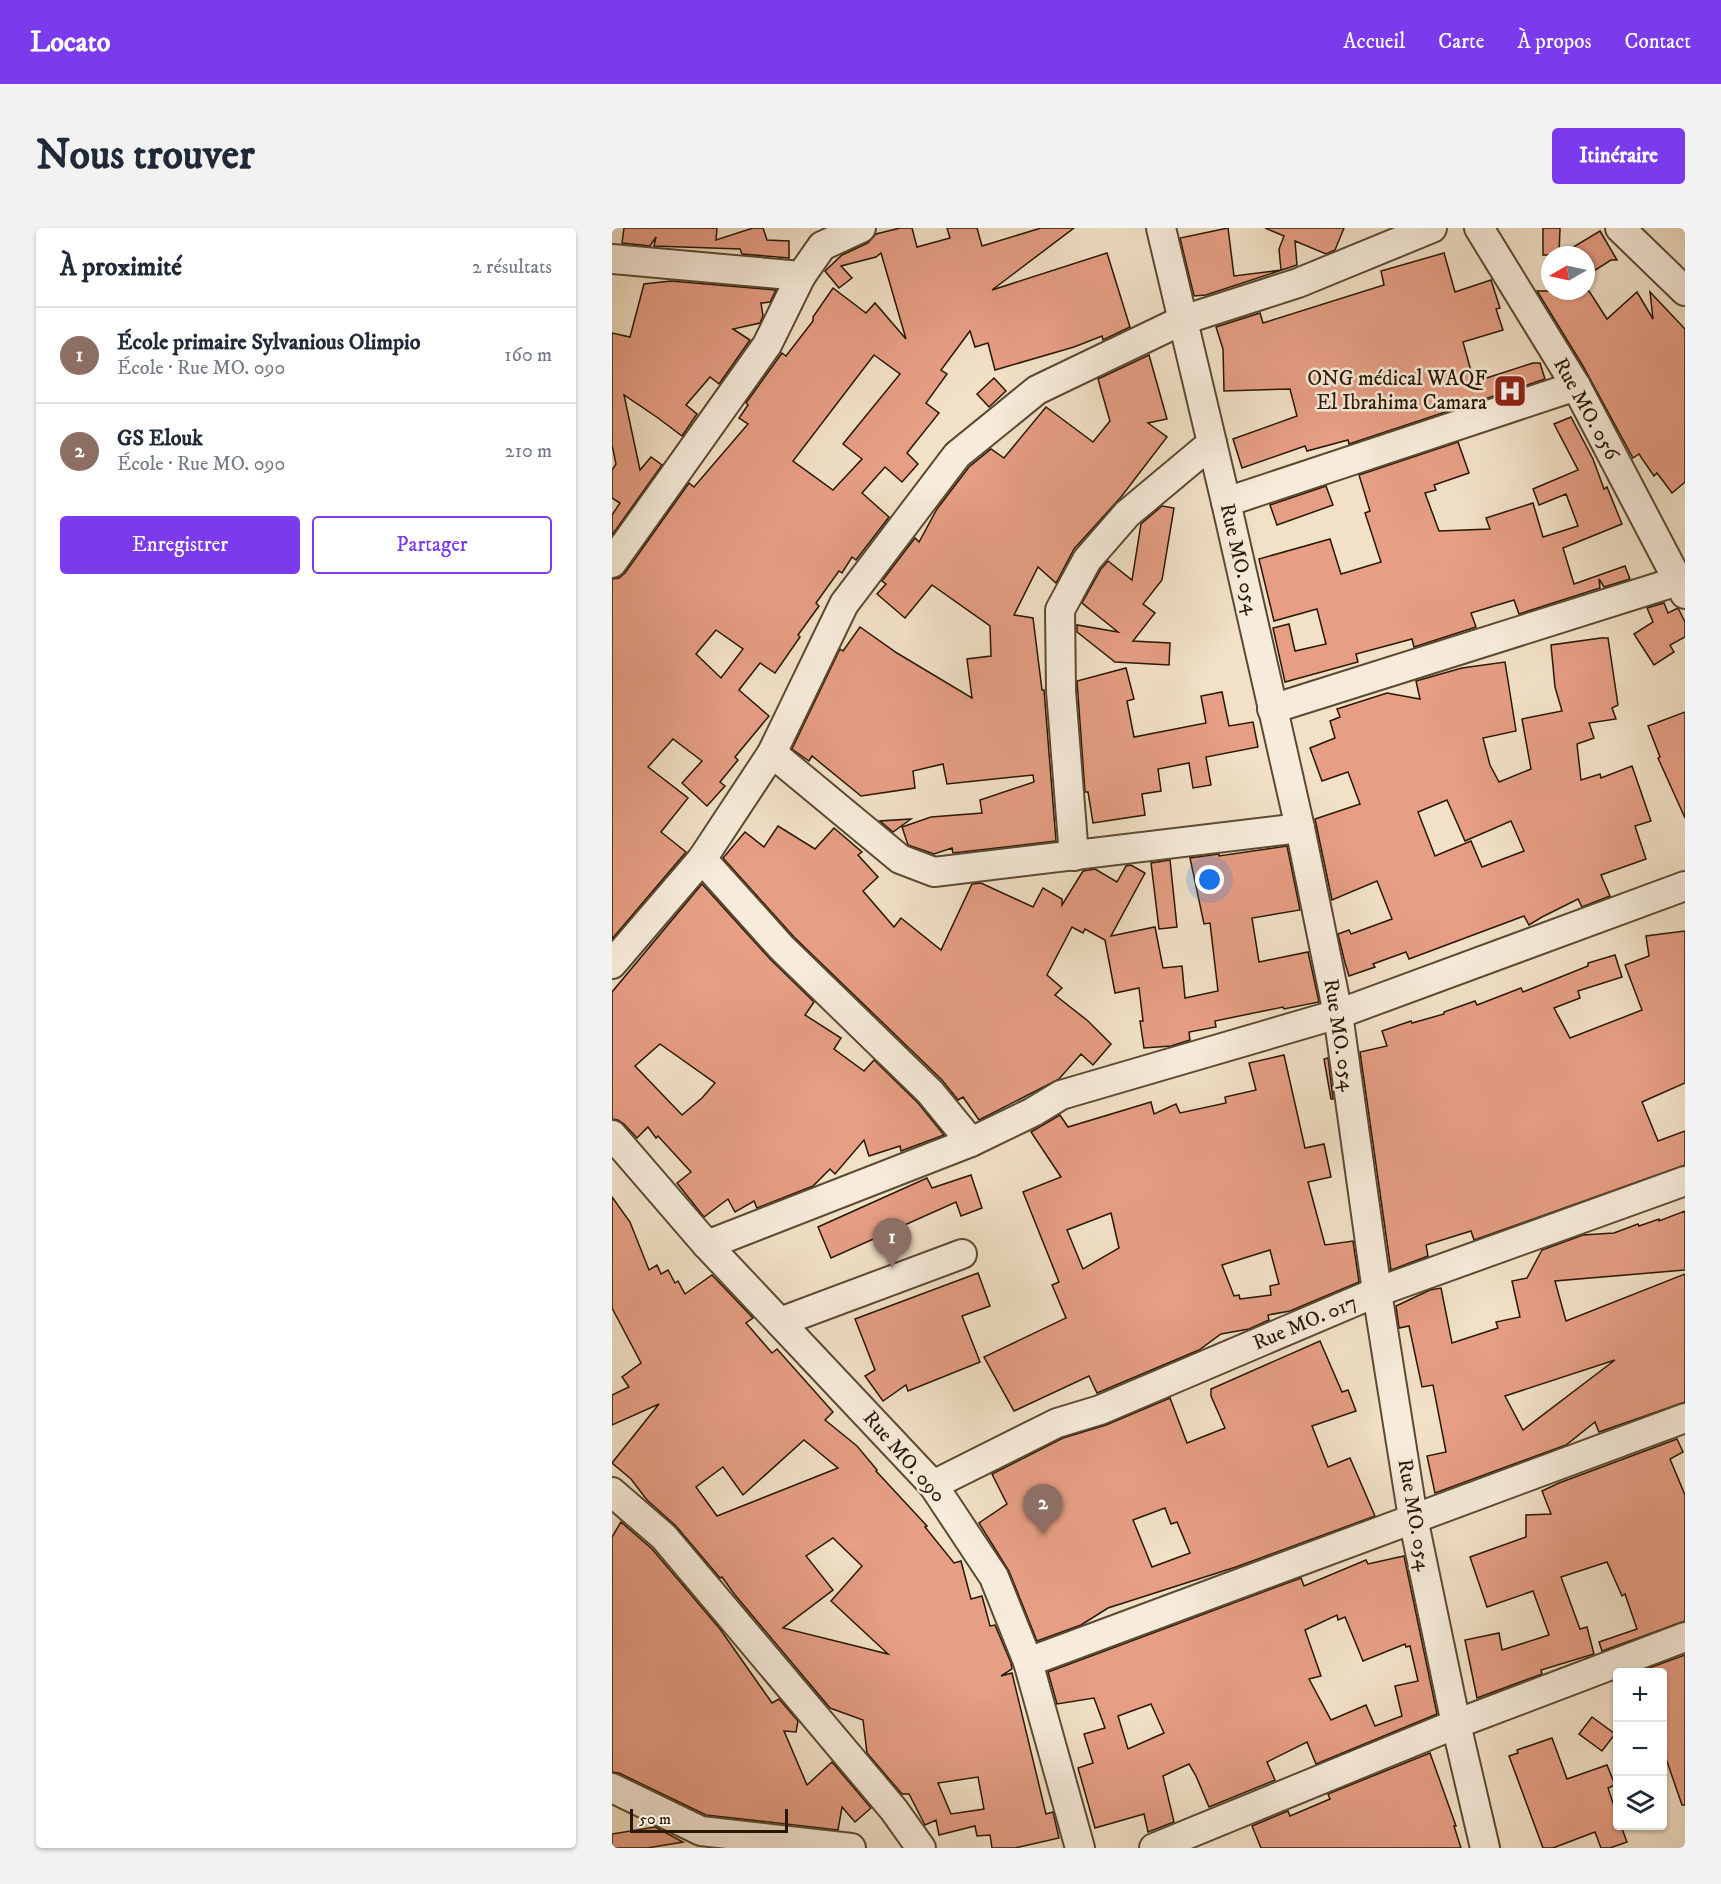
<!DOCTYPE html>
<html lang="fr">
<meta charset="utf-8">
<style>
:root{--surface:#fff;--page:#f2f2f3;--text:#1f2937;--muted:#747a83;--line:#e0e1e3;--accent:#7c3aed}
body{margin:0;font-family:"IM FELL DW Pica",serif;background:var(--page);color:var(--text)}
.controls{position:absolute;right:18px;bottom:18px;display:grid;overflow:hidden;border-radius:6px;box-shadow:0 2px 4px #0004}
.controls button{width:54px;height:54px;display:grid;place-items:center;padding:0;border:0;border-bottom:2px solid var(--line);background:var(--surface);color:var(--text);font:30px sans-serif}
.compass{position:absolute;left:929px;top:18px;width:54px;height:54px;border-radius:50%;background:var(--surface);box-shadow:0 2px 4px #0004;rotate:261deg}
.scale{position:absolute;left:18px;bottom:15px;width:158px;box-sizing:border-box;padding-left:6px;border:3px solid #291701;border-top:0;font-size:16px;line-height:21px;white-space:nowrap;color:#291701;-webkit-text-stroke:4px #f7ecdb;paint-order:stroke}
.you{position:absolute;left:598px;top:652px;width:21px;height:21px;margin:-15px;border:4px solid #fff;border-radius:50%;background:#1a73e8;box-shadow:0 0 0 9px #1a73e833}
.badge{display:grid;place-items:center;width:39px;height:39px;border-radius:50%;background:var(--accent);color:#fff;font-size:20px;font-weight:700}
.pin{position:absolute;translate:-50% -50px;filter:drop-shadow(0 2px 3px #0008)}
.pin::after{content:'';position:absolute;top:32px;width:21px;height:18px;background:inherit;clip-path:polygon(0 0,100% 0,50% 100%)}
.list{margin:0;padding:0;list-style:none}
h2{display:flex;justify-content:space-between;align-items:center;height:78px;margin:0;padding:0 24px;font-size:26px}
h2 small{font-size:20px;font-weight:400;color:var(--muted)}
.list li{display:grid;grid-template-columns:39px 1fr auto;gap:18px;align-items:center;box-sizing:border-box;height:96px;padding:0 24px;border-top:2px solid var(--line)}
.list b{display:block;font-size:22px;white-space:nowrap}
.list p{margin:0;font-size:20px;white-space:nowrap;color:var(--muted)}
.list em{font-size:20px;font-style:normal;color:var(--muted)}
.actions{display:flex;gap:12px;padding:18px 24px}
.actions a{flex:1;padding:14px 0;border:2px solid var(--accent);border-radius:6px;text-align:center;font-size:21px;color:var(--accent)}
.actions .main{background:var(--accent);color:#fff}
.icon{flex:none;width:33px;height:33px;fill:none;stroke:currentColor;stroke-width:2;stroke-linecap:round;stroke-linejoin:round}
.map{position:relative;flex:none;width:1073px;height:1620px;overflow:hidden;border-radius:6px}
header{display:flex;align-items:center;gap:36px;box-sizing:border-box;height:84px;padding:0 30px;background:var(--accent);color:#fff}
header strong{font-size:28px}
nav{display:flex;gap:33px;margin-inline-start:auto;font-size:21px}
.intro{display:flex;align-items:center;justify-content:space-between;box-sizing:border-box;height:144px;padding:0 36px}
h1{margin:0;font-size:42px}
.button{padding:15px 27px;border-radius:6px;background:var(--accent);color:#fff;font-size:21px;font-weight:700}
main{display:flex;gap:36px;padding:0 36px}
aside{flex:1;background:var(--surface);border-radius:6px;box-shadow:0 2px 4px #0004}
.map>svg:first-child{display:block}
.building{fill:#e69e84;stroke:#291701;stroke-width:1.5;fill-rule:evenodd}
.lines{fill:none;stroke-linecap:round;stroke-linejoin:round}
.minor-casing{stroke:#5b4a32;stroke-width:32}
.minor{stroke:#f7ecdb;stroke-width:28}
.labels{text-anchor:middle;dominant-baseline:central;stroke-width:5;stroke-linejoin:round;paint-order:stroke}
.poi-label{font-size:21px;fill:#291701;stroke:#f7ecdb;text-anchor:end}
.street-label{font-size:21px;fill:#291701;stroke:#f7ecdb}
</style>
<header>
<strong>Locato</strong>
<nav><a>Accueil</a><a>Carte</a><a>À propos</a><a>Contact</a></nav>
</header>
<div class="intro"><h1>Nous trouver</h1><a class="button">Itinéraire</a></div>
<main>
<aside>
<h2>À proximité<small>2 résultats</small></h2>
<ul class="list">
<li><span class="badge" style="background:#8d6e63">1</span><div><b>École primaire Sylvanious Olimpio</b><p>École · Rue MO. 090</p></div><em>160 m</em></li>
<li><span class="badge" style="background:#8d6e63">2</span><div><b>GS Elouk</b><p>École · Rue MO. 090</p></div><em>210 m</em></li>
</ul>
<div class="actions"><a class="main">Enregistrer</a><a>Partager</a></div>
</aside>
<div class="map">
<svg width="1073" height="1620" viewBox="0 0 1073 1620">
<rect width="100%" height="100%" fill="#f2e1c7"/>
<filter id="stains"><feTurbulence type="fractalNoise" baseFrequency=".00333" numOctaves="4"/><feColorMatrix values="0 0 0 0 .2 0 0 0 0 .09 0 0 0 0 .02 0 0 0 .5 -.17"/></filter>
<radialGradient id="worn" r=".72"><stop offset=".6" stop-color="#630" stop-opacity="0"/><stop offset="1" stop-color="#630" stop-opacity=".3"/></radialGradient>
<!-- building -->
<g class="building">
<polygon points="12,0 105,0 104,12 141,0 151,0 155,12 177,13 177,30 130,26 128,21 42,18 44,9 38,18 10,15"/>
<path d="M288 0H300L305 19 338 10 335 0H365L370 18 429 0H462L380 62 495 25 518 99 491 112 490 108 462 119 383 142 376 115 363 119 358 103 329 142 335 146 314 175 327 185 295 225 306 236 290 254 273 239 250 265 277 289 244 332 240 329 230 345 227 343 204 375 207 378 186 407 188 409 163 445 148 435 127 462 157 488 123 529 126 532 108 554 113 558 95 578 70 555 90 533 61 511 36 539 76 570 49 604 74 624 0 711V351L7 350 13 345 77 255 82 259 136 196 127 190 136 177 134 175 170 125 174 128 201 93V89L221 60 254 85 263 75 294 111 269 25 264 29 229 38 240 50 227 60 213 43 230 27 256 15 264 6ZM262 127 288 146 231 216 250 231 221 262 181 233ZM104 402 131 421 109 450 84 426Z"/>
<polygon points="616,0 622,48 669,42 667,21 672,8 653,0 732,0 723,22 714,26 683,13 685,37 594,67 582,68 568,10"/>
<polygon points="931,0 948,0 947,27 931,27"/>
<polygon points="988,3 1005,32 999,32 974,48 974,27 948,27"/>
<polygon points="832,25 843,64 879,52 888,80 884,81 891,102 851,114 862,154 921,135 928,135 933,151 737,216 736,212 695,223 693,218 630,240 621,211 685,188 678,161 612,163 611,121 604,99 648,85 651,95 772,57 769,43"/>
<polygon points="59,53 164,62 158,74 149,75 151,88 148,95 121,101 138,112 107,156 98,149 74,177 85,186 70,208 46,190 12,167 28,242 39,229 50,237 0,307 0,287 8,275 0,270 0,242 4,236 0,217 0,105 18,109 32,56"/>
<polygon points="925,63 977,63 995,91 1025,64 1041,91 1038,64 1073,101 1073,254 1060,265 1045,245 1042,248 1027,226 1021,230 971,138"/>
<polygon points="537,127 555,191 536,195 555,209 509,269 462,321 444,355 426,339 402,387 421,390 430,462 432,462 444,613 341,625 340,620 322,626 296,617 290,599 319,589 370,585 368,572 422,554 421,547 335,556 331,536 301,543 303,560 249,568 200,528 197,533 180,521 228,421 231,423 248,399 285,425 360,470 355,431 379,428 378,398 320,357 293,390 265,366 274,356 270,353 303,310 307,314 325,281 357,239 379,221 392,230 434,179 481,214 498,193 486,151"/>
<polygon points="382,150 394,163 377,179 365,166"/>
<polygon points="959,189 981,231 992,261 995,259 1010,296 951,320 962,356 1013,338 1018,351 992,359 987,351 988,360 907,386 902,372 859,385 864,399 802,419 800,411 744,426 746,434 673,454 661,400 677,396 683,423 714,416 705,381 662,393 647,331 718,311 729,346 769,334 753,285 758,283 747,247 846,214 857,245 822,257 824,262 813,265 827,303 878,301 874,290 921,275 931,309 966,298 954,266 927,277 921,261 966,242 942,196"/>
<polygon points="714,258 721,277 665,297 658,277"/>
<polygon points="550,278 562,280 550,352 531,376 543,385 521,413 558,415 557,437 503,434 465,404 465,397 506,404 470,375 489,341 496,333 520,352 529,296"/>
<polygon points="1052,375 1056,385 1066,380 1073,394 1073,409 1058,417 1062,424 1042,437 1022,406 1041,394 1035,380"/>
<path d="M989 410H996L1006 477 1000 480 1004 491 977 495 982 510 965 516 969 552 988 546 989 550 1020 538 1039 593 1023 598 1034 631 989 647 998 668 970 679 966 671 930 689 917 697 912 688 797 731 794 724 761 736 763 739 737 748 733 735 726 706 737 702 739 706 780 691 765 653 720 672 703 591 748 576 736 544 710 553 698 520 723 510 718 493 728 489 725 481 775 465 808 471 804 453 850 440 893 434 904 503 871 510 878 537 887 554 919 541 910 491 950 483 943 459 939 417ZM835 572 853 613 899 593 912 623 870 639 859 613 823 628 806 584Z"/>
<polygon points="514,440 522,471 515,473 522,509 594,495 589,468 610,464 617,498 641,494 646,519 594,529 599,557 581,560 577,535 546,541 549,563 530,566 533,587 481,595 476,564 473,564 465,453"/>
<polygon points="1073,484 1073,590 1046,530 1048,529 1036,498"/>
<polygon points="299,591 281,604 268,593"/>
<polygon points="166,598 203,621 222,600 250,624 246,627 266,649 251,663 282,699 289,690 329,722 360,656 369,655 421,679 431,660 450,671 450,677 471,643 483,641 505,654 514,638 519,637 533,645 499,708 543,699 551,740 570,738 573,770 606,763 598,695 592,696 578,630 607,626 607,628 675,618 688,682 640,690 647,734 696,724 707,774 672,781 671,779 603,793 604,799 577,804 578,812 559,818 532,820 528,793 531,793 527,760 503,765 493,712 473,701 471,705 460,699 435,747 450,760 443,767 476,793 499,816 481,837 469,826 447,851 367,892 351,869 346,872 330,852 182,709 111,630 133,604 152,619"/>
<polygon points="558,632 565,699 547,701 539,635"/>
<path d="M90 656 158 731 202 774 193 787 229 810 222 821 252 843 262 832 306 875 332 907 289 923 288 918 257 928 252 912 223 946 218 941 201 958 145 980 142 973 123 984 116 971 92 989 65 955 79 944 46 908 44 910 36 899 25 910 12 896 6 892 0 891V764ZM48 816 103 855 90 870 70 887 23 838Z"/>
<polygon points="1073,703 1073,855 1030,874 1046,913 1073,903 1073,937 862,1012 859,1003 814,1017 816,1028 779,1042 748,824 775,818 770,803 799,793 800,795 832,786 832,784 863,773 865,777 909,760 911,764 976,738 976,735 1003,727 1010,749 966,763 968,770 942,780 958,810 1030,782 1013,737 1037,728 1034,708"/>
<path d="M672 827 693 920 712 916 719 949 696 954 713 1017 741 1013 747 1054 678 1083 656 1087 657 1092 637 1101 609 1106 587 1122 485 1165 477 1148 402 1183 372 1129 454 1090 440 1057 447 1054 411 964 449 949 419 904 448 887 456 899 539 874 542 886 564 876 568 885 614 875 613 869 644 862 637 835ZM499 985 507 1020 471 1041 455 1002ZM658 1022 667 1056 658 1058 659 1067 628 1071 627 1067 622 1068 610 1037Z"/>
<polygon points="716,830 721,871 719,871 712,831"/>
<polygon points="359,947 370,980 349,988 344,974 219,1030 206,999 315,950 320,960"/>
<path d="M0 969 18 994 37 1042 45 1037 49 1046 56 1042 63 1055 66 1053 73 1066 100 1047 141 1090 134 1095 160 1125 165 1121 221 1184 213 1192 245 1218 265 1242 264 1243 315 1298 313 1299 342 1335 349 1333 359 1371 370 1368 378 1398 383 1397 399 1435 400 1441 389 1448 400 1445 434 1586 441 1584 447 1610 403 1620H380L378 1607 365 1608 363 1598 327 1607 324 1592 313 1597 297 1566H290L255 1525 251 1492 218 1480 123 1367 110 1349 108 1350 64 1298 35 1272 19 1251 0 1235 47 1176 0 1197V1167L17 1159 10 1149 29 1135 0 1080ZM192 1212 226 1240 105 1288 84 1259 111 1239 131 1267ZM221 1310 250 1338 219 1373 276 1426 171 1400 221 1362 194 1328ZM366 1549 372 1581 339 1586 326 1555Z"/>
<path d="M1073 983V1042L943 1053 954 1093 1073 1046V1174L987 1204 983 1194 954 1217 823 1265 815 1228 834 1224 821 1157 810 1159 797 1098 787 1100 784 1078 818 1062 829 1060 840 1115 886 1100 884 1094 908 1089 900 1053 915 1050 930 1022 971 1007 1002 1005 1026 996 1027 998 1047 991V993ZM1003 1132 911 1202 893 1168Z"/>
<polygon points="366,1045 378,1078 350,1088 368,1134 296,1163 294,1157 271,1173 253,1148 263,1142 243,1091"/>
<path d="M708 1113 730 1164 736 1162 744 1183 700 1198 716 1239 738 1230 763 1288 624 1339 496 1380 469 1397 425 1413 397 1343 367 1295 395 1276 380 1246 451 1210 494 1197 558 1170 575 1215 613 1200 599 1168V1161ZM553 1280 559 1296 565 1294 578 1325 540 1339 521 1292Z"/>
<polygon points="1065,1211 1071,1224 1058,1231 1073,1267 1073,1393 990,1423 987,1414 1025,1401 1013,1366 1010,1368 995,1334 949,1349 968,1401 975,1399 982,1426 929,1442 930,1446 865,1470 853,1412 887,1405 890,1422 937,1407 921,1363 875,1379 858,1329 914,1309 914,1287 939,1286 930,1263 947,1255"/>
<polygon points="9,1294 40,1321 108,1401 160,1475 167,1471 186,1493 184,1504 172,1503 195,1557 220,1534 259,1580 243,1594 230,1579 226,1602 94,1587 7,1545 0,1544 0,1309"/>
<path d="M792 1328 825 1486 704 1536 695 1514 655 1534 663 1552 597 1579 584 1548 577 1536 551 1548 562 1594 536 1604 532 1586 483 1600 466 1540 481 1535 472 1506 493 1500 482 1470 445 1476 436 1444 689 1350 692 1358 754 1332 756 1336ZM725 1387 726 1392 733 1389 751 1433 793 1416 794 1419 798 1418 806 1453 783 1458 790 1488 763 1498 754 1477 719 1492 697 1451 709 1448 693 1402ZM539 1476 552 1505 516 1521 506 1488Z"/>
<polygon points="1073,1427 1073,1577 1070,1577 1050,1519 1050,1444 1026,1444"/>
<polygon points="980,1489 1003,1506 990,1523 967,1506"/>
<polygon points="940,1510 955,1551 995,1537 1003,1557 996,1560 1005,1587 1005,1598 1009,1598 1015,1614 998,1620 989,1620 983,1604 941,1620 931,1620 897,1528 906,1525 905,1522"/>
<polygon points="818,1525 844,1598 842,1598 849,1620 649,1620 640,1598 676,1583 678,1588 718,1571 716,1566"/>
<polygon points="43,1599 71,1614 35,1620 0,1620 0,1606"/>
</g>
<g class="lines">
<defs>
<g id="minor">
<polyline points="549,0 614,274 688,600 726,786 765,1064 801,1290 844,1496 873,1620"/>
<polyline points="867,0 964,158 1073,366"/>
<polyline points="1008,0 1073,63"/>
<polyline points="0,31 189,48"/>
<polyline points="614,274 964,158"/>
<polyline points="0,335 155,117 189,48 210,18 249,0"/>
<polyline points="660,481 1066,353"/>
<polyline points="160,525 288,631 322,644 688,600"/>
<polyline points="462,628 449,463 448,382 475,332 515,286 600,215"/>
<polyline points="90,631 170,720 318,864 359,914"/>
<polyline points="0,736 90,631 160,525 232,376 345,227 425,162 571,92 686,55 820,0"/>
<polyline points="0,907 95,1017 321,1257 382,1349 416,1434 468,1620"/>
<polyline points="95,1017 359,914 421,884 449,867 726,786 1073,658"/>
<polyline points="168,1094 350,1026"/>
<polyline points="321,1257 445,1195 488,1182 765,1064 1073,953"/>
<polyline points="0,1264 52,1309 282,1582 309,1620"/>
<polyline points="416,1434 1073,1190"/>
<polyline points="0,1560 89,1603 239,1620"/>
<polyline points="542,1620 844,1496 1073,1409"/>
</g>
</defs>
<!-- minor casing -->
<use href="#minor" class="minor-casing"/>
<!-- minor -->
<use href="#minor" class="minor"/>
</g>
<!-- icons -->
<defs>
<symbol id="hospital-square" viewBox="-11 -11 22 22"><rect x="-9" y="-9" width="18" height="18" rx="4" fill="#8f2418" stroke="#f7ecdb"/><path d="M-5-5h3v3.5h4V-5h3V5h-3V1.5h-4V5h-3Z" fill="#fff"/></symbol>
</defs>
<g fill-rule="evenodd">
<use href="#hospital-square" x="879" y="144" width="38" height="38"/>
</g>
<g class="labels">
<!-- poi labels -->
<g class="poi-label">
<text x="875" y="151">ONG médical WAQF<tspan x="875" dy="24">El Ibrahima Camara</tspan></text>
</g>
<!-- street labels -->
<g class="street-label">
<text transform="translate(974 181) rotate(61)">Rue MO. 056</text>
<text transform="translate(627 331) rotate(77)">Rue MO. 054</text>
<text transform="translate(727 807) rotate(81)">Rue MO. 054</text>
<text transform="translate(693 1095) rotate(-23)">Rue MO. 017</text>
<text transform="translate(292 1229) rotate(49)">Rue MO. 090</text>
<text transform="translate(802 1287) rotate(80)">Rue MO. 054</text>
</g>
</g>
<rect width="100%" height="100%" filter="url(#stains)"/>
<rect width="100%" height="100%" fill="url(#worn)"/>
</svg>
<div class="controls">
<button>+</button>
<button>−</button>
<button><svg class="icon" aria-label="layers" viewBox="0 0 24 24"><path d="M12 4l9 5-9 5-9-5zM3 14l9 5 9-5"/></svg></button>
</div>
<svg class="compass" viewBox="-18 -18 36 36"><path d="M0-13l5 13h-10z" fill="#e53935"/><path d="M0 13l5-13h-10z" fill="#747a83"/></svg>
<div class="scale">50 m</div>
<div class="you"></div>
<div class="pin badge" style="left:280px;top:1040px;background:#8d6e63">1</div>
<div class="pin badge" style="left:431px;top:1306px;background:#8d6e63">2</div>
</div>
</main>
